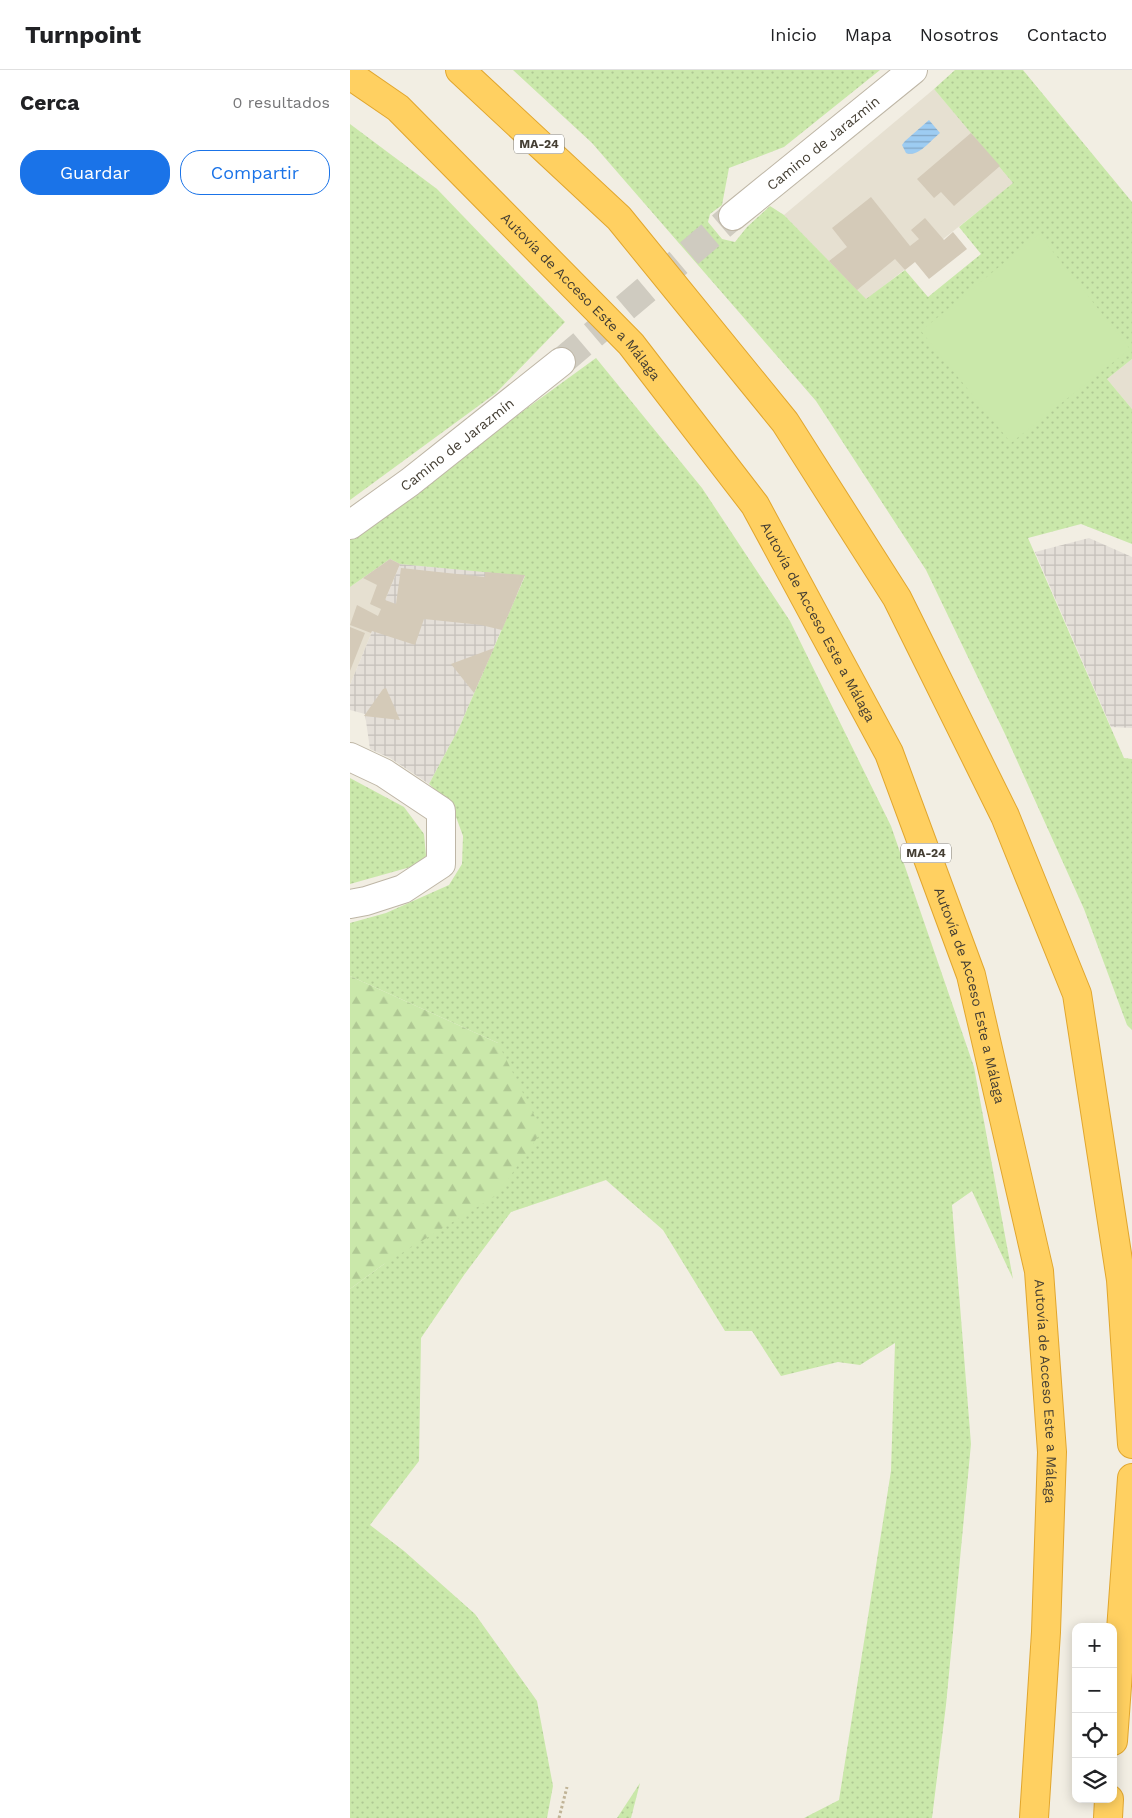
<!DOCTYPE html>
<html lang="es">
<meta charset="utf-8">
<style>
:root{--surface:#fff;--page:#f6f6f6;--text:#202124;--muted:#757577;--line:#e0e0e0;--accent:#1a73e8}
body{margin:0;font-family:"Work Sans",sans-serif;background:var(--page);color:var(--text)}
.controls{position:absolute;right:15px;bottom:15px;display:grid;overflow:hidden;border-radius:10px;box-shadow:0 2px 12px #0003}
.controls button{width:45px;height:45px;display:grid;place-items:center;padding:0;border:0;border-bottom:1px solid var(--line);background:var(--surface);color:var(--text);font:25px sans-serif}
.list{margin:0;padding:0;list-style:none}
h2{display:flex;justify-content:space-between;align-items:center;height:65px;margin:0;padding:0 20px;font-size:21px}
h2 small{font-size:16px;font-weight:400;color:var(--muted)}
.actions{display:flex;gap:10px;padding:15px 20px}
.actions a{flex:1;padding:11px 0;border:1px solid var(--accent);border-radius:20px;text-align:center;font-size:18px;color:var(--accent)}
.actions .main{background:var(--accent);color:#fff}
.icon{flex:none;width:28px;height:28px;fill:none;stroke:currentColor;stroke-width:2;stroke-linecap:round;stroke-linejoin:round}
.map{position:relative;flex:none;width:782px;height:1748px;overflow:hidden}
header{display:flex;align-items:center;gap:30px;box-sizing:border-box;height:70px;padding:0 25px;background:var(--surface);border-bottom:1px solid var(--line)}
header strong{font-size:24px}
nav{display:flex;gap:28px;margin-inline-start:auto;font-size:18px}
main{display:flex}
aside{flex:1;background:var(--surface)}
.map>svg:first-child{display:block}
.residential{fill:#e6e0d1}
.industrial{fill:url(#industrial-grid)}
.grass{fill:url(#grass-dots)}
.forest{fill:url(#forest-firs)}
.pitch{fill:#cae8aa}
.water{fill:url(#water-rules)}
.building{fill:#d4cab8}
.lines{fill:none;stroke-linecap:round;stroke-linejoin:round}
.minor-tunnel{stroke:#cfcbc0;stroke-width:28;stroke-dasharray:28 14;stroke-linecap:butt}
.minor-casing{stroke:#beb6a6;stroke-width:30}
.highway-casing{stroke:#e1a62e;stroke-width:30}
.path{stroke:#c0b396;stroke-width:3;stroke-dasharray:2.5 2.5;stroke-linecap:butt}
.minor{stroke:#fff;stroke-width:28}
.highway{stroke:#ffd061;stroke-width:28}
.labels{text-anchor:middle;dominant-baseline:central;stroke-width:5;stroke-linejoin:round;paint-order:stroke}
.shield{fill:#fff;stroke:#7c7870;stroke-width:1}
.shield-label{font-size:12px;font-weight:bold;fill:#443e33}
.street-label{font-size:14px;fill:#443e33;stroke:#fff}
</style>
<header>
<strong>Turnpoint</strong>
<nav><a>Inicio</a><a>Mapa</a><a>Nosotros</a><a>Contacto</a></nav>
</header>
<main>
<aside>
<h2>Cerca<small>0 resultados</small></h2>
<ul class="list">
</ul>
<div class="actions"><a class="main">Guardar</a><a>Compartir</a></div>
</aside>
<div class="map">
<svg width="782" height="1748" viewBox="0 0 782 1748">
<defs>
<pattern id="industrial-grid" width="8" height="8" patternUnits="userSpaceOnUse" patternTransform="scale(1.25)"><rect width="8" height="8" fill="#e4dfd8"/><path d="M0 4h8M4 0v8" fill="none" stroke="#c5c0ba"/></pattern>
<pattern id="grass-dots" width="8" height="8" patternUnits="userSpaceOnUse" patternTransform="scale(1.25)"><rect width="8" height="8" fill="#cae8aa"/><path d="M2 2h.1M6 6h.1" fill="none" stroke="#afc893" stroke-width="1.8" stroke-linecap="round"/></pattern>
<pattern id="forest-firs" width="22" height="20" patternUnits="userSpaceOnUse" patternTransform="scale(1.25)"><rect width="22" height="20" fill="#cae8aa"/><path d="M5 1l3.5 6h-7zM16 11l3.5 6h-7z" fill="#afc893"/></pattern>
<pattern id="water-rules" width="6" height="5" patternUnits="userSpaceOnUse" patternTransform="scale(1.25)"><rect width="6" height="5" fill="#9dccf2"/><path d="M0 2.5h6" fill="none" stroke="#82a7c5"/></pattern>
</defs>
<rect width="100%" height="100%" fill="#f2eee3"/>
<!-- residential -->
<g class="residential">
<polygon points="584,19 664,113 516,230 434,145"/>
<polygon points="782,289 782,339 757,309"/>
<polygon points="40,489 50,494 0,615 0,517"/>
</g>
<!-- industrial -->
<g class="industrial">
<polygon points="739,468 782,487 782,658 761,657 685,482"/>
<polygon points="50,494 175,505 109,658 79,714 40,688 20,679 15,644 0,640 0,615"/>
</g>
<!-- grass -->
<g class="grass">
<polygon points="163,0 530,0 434,77 379,98 372,135 360,144 358,152 372,169 385,172 397,157 420,136 434,145 516,229 555,200 578,227 631,184 609,157 663,113 584,19 605,0 673,0 782,132 782,289 757,309 782,339 782,474 731,454 678,468 774,688 782,689 782,960 777,955 734,839 655,664 576,500 466,331 242,73"/>
<polygon points="0,54 87,119 215,252 146,323 0,430"/>
<polygon points="246,288 352,418 440,551 541,756 624,997 663,1209 622,1121 602,1135 621,1374 596,1635 582,1748 454,1748 489,1730 541,1401 545,1273 510,1295 488,1292 431,1306 402,1261 375,1261 313,1160 256,1110 161,1142 114,1205 71,1268 69,1391 20,1455 54,1481 125,1544 187,1631 203,1716 197,1748 0,1748 0,1219 34,1194 148,973 0,906 0,853 36,843 99,815 112,794 113,766 102,736 79,714 109,658 175,506 50,494 40,489 0,517 0,467"/>
<polygon points="0,708 54,737 74,764 76,786 64,796 0,814"/>
<polygon points="290,1713 281,1748 267,1748"/>
</g>
<!-- forest -->
<polygon class="forest" points="0,906 148,973 192,1061 147,1125 34,1194 0,1219"/>
<!-- pitch -->
<polygon class="pitch" points="689,164 780,279 661,373 571,261"/>
<!-- water -->
<path class="water" d="M579 50 590 63C581 70 568 88 556 83L552 75 555 71Z"/>
<!-- building -->
<g class="building">
<polygon points="621,63 650,96 604,136 591,122 584,128 567,109"/>
<polygon points="521,127 560,176 569,169 561,160 575,148 594,170 603,162 617,179 579,209 565,192 555,200 545,189 507,220 479,191 497,177 482,158"/>
<polygon points="40,489 50,494 35,530 46,534 51,498 135,507 135,502 175,505 152,560 131,555 74,549 65,575 22,561 21,563 0,555 7,535 28,546 31,539 20,534 27,515 13,508"/>
<polygon points="0,557 15,563 0,601"/>
<polygon points="144,578 124,623 101,594"/>
<polygon points="36,618 50,650 14,646 33,619"/>
</g>
<g class="lines">
<!-- minor-tunnel -->
<polyline class="minor-tunnel" points="211,292 383,146"/>
<defs>
<g id="minor">
<path id="s1" d="M383 146 563 0"/>
<path id="s2" d="M0 455 60 412 211 292"/>
<polyline points="0,687 34,703 91,741 91,794 53,819 16,831 0,834"/>
</g>
<g id="highway">
<polyline points="110,0 269,148 435,352 547,528 655,746 727,924 771,1210 782,1374"/>
<path id="s3" d="M0 5 48 38 281 274 405 435 539 683 621 905 689 1201 702 1382 696 1562 684 1748"/>
<polyline points="763,1671 782,1408"/>
<polyline points="758,1748 759,1729"/>
</g>
</defs>
<!-- minor casing -->
<use href="#minor" class="minor-casing"/>
<!-- highway casing -->
<use href="#highway" class="highway-casing"/>
<!-- path -->
<polyline class="path" points="209,1748 217,1717"/>
<!-- minor -->
<use href="#minor" class="minor"/>
<!-- highway -->
<use href="#highway" class="highway"/>
</g>
<g class="labels">
<!-- shield labels -->
<g class="shield">
<rect x="164" y="64.5" width="50" height="19" rx="4"/>
<rect x="551" y="773.5" width="50" height="19" rx="4"/>
</g>
<g class="shield-label">
<text x="189" y="74">MA-24</text>
<text x="576" y="783">MA-24</text>
</g>
<!-- street labels -->
<g class="street-label">
<text stroke="none"><textPath href="#s1" startOffset="116">Camino de Jarazmín</textPath></text>
<text stroke="none"><textPath href="#s3" startOffset="321">Autovía de Acceso Este a Málaga</textPath></text>
<text stroke="none"><textPath href="#s2" startOffset="134">Camino de Jarazmín</textPath></text>
<text stroke="none"><textPath href="#s3" startOffset="726">Autovía de Acceso Este a Málaga</textPath></text>
<text stroke="none"><textPath href="#s3" startOffset="1131">Autovía de Acceso Este a Málaga</textPath></text>
<text stroke="none"><textPath href="#s3" startOffset="1536">Autovía de Acceso Este a Málaga</textPath></text>
</g>
</g>
</svg>
<div class="controls">
<button>+</button>
<button>−</button>
<button><svg class="icon" aria-label="locate" viewBox="0 0 24 24"><circle cx="12" cy="12" r="6"/><path d="M12 2v4M12 18v4M2 12h4M18 12h4"/></svg></button>
<button><svg class="icon" aria-label="layers" viewBox="0 0 24 24"><path d="M12 4l9 5-9 5-9-5zM3 14l9 5 9-5"/></svg></button>
</div>
</div>
</main>
